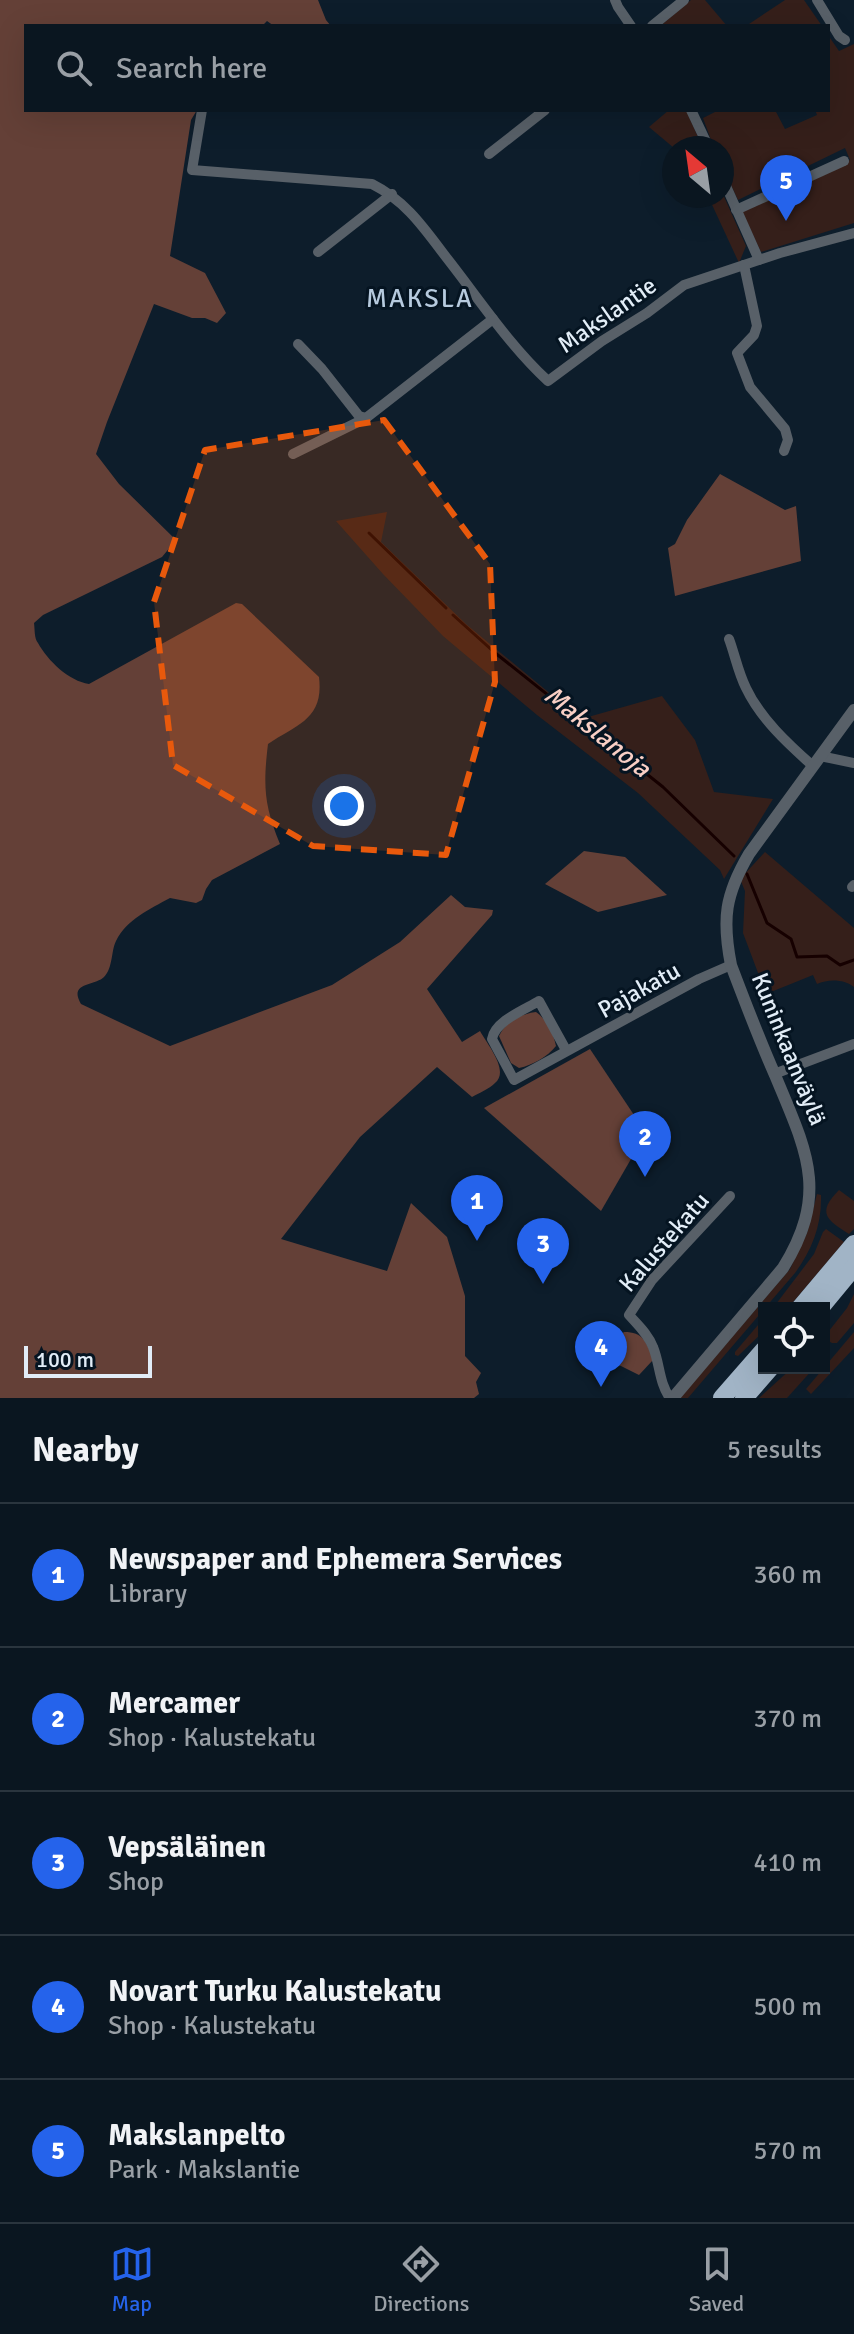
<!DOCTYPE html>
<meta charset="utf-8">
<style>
:root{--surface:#0a1620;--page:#131f29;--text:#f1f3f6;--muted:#999fa5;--line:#2a353e;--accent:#2563eb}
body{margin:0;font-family:Signika,sans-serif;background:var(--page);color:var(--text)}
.controls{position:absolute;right:24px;bottom:24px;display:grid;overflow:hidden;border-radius:0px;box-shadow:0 8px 32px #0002}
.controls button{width:72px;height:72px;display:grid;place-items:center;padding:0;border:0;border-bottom:2px solid var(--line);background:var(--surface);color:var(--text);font:40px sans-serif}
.compass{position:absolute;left:662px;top:136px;width:72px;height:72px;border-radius:50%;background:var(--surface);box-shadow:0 8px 32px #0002;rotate:331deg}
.scale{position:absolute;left:24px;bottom:20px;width:128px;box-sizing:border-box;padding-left:8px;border:4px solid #e2edf7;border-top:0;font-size:22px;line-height:28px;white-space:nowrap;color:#e2edf7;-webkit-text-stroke:6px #051421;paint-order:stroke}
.you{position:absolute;left:344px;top:806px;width:28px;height:28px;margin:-20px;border:6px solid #fff;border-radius:50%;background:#1a73e8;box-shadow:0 0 0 12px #1a73e833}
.badge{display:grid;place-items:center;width:52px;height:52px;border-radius:50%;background:var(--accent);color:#fff;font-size:26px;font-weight:700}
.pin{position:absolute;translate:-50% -66px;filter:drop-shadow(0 2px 4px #0008)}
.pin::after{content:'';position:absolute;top:42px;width:28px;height:24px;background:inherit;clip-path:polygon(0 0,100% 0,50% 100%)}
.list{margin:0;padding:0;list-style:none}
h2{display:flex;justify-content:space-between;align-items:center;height:104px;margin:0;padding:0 32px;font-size:34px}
h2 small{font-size:26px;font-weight:400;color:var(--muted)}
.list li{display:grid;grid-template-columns:52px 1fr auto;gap:24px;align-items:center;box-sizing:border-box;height:144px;padding:0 32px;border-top:2px solid var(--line)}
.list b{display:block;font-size:30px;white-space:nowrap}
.list p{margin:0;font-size:26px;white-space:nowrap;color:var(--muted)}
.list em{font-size:26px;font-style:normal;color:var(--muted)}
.icon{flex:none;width:44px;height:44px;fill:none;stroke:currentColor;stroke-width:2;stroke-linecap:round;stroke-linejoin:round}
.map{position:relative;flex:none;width:854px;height:1398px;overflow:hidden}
.search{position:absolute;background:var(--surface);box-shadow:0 8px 32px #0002;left:24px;right:24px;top:24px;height:88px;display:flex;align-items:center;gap:20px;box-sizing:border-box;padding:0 28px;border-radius:0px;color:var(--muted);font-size:30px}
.sheet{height:824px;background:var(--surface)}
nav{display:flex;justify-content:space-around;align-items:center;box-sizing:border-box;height:112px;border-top:2px solid var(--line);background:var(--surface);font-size:22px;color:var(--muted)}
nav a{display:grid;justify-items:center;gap:4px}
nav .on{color:var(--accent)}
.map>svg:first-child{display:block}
.green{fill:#351f1a}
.forest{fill:#644037}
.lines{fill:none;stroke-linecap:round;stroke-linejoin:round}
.stream{stroke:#160000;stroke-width:3}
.minor{stroke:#586068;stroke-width:10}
.tertiary{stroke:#586068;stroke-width:12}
.trunk{stroke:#a1b4c6;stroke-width:18}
.marked{fill:#e8590c;fill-opacity:0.2;stroke:#e8590c;stroke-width:6;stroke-dasharray:16 10;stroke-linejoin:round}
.labels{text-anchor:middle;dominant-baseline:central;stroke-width:6;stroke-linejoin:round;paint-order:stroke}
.street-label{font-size:24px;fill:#e2edf7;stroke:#051421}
.neighbourhood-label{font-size:26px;letter-spacing:2px;fill:#b6cade;stroke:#051421}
.water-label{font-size:26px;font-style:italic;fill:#f9cfc5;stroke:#051421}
</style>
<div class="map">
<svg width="854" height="1398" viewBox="0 0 854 1398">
<rect width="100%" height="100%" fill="#0d1d2b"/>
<!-- green -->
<g class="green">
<polygon points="691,0 705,0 727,26 660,26"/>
<polygon points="785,0 804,0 822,26 746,26"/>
<polygon points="828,35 839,51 854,44 854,223 761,252 742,212 850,160 845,148 738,200 722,166 722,148 714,148 703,118 719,110 775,110 785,129 817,115 815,110 828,110"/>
<polygon points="669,110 686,110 703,148 674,148 649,127"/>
<polygon points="722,192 746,246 739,263 708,196 722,196"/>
<polygon points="387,512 381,542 467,625 581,719 662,696 695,740 714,792 773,799 724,879 720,870 638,793 537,715 443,636 383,574 336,521"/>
<path d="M765 852 854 928V987C844 979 828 979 817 984L813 975 766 994 743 933 745 891 740 879Z"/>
<path d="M839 1190 854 1201V1229L849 1234C827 1220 816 1213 839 1190Z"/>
<path d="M817 1194 821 1195C822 1225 812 1250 795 1273L688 1398H680L790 1269 807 1233Z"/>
<polygon points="826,1229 844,1242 788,1308 773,1308 814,1254 823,1232"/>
<polygon points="854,1294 854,1323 837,1343 832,1343 825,1339 825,1336 847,1308"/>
<polygon points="764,1318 764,1331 738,1356 735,1355 735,1352"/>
<polygon points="854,1332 854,1348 811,1394 806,1389"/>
<polygon points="792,1368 814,1368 787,1398 759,1398"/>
</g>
<!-- forest -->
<g class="forest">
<path d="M0 0H318L326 20 331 26H274L267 21 262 26H26V110H197L191 120 170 256 205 273 226 313 217 323 205 318H192L154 304 107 422 96 454 119 484 176 540 162 557 43 615 34 623C35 630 34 638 38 643 48 661 69 681 89 684L236 603 242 604 319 677C324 719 298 724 268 744 263 786 264 805 280 844L212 880 206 889 202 900 196 903 170 898C150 909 127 919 116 941 111 951 113 968 104 977 95 986 68 982 81 1004L170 1046 332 985 400 942 451 895 465 907 493 910 492 915 427 989 462 1042 480 1031C487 1044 510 1071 495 1083 489 1089 479 1093 472 1097L437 1067 360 1137 281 1239 387 1271 411 1203 447 1237 465 1296V1356L481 1373 476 1382 479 1394 474 1398H0Z"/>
<polygon points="720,474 785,510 796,506 801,561 675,596 668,548 675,544 687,520"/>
<polygon points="584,851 625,857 667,895 598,912 545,884"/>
<path d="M536 1012C547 1020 553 1032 556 1046 547 1057 533 1065 519 1068L511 1063 499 1036C506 1021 521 1014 536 1012Z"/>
<polygon points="590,1049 646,1133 601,1211 484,1108"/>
<path d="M624 1332C643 1332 647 1342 653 1360L639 1375 619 1365 612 1358 611 1343Z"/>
</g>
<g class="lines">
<!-- stream -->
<g class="stream">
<polyline points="369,533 446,608"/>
<polyline points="453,615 494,652 663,787 734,856"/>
<polyline points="747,874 767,923 791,939 797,957 827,956 840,965 854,960"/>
</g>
<!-- minor -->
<g class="minor">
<polyline points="615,0 618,7 631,26"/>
<polyline points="817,0 839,36 845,40"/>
<polyline points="652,26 684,0"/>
<path d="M202 110 192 170 372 184C406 201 424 228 446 257 479 299 509 345 548 381L602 341 647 313 684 285 780 253 854 233"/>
<polyline points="691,110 709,148"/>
<polyline points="489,154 545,110"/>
<polyline points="722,177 759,260"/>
<polyline points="736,210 844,161"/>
<polyline points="318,252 392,194"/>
<polyline points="744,265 757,326 754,335 737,353 750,387 785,429 788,440 784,451"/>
<polyline points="298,344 322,369 359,416 366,418"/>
<polyline points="293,454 366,418 493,319"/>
<path d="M729 639C735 655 738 672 746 688 760 718 788 744 813 766"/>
<polyline points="820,756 854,763"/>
<polyline points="852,887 854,885"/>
<path d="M566 1050 539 1001C524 1010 495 1021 492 1039L514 1080 699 979 731 965"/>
<polyline points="774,1074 854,1044"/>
<path d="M670 1398C659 1383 660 1364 653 1347 648 1334 638 1325 629 1315L652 1280 730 1196"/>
</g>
<!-- tertiary -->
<path class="tertiary" d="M673 1398 783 1268C830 1192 806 1150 775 1075 759 1039 745 1002 731 965 722 919 725 895 749 854L854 710"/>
<!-- trunk -->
<g class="trunk">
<polyline points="800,1308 854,1244"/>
<polyline points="820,1308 854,1267"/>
<polyline points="722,1398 764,1350"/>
<polyline points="744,1398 770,1368"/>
</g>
</g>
<!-- marked area -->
<path class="marked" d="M384 420 490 564 495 682 446 855 313 846 173 765 154 602 205 450Z"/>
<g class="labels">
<!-- street labels -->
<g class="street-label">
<text transform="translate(607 315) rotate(-35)">Makslantie</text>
<text transform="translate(639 990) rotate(-29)">Pajakatu</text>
<text transform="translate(789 1049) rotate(68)">Kuninkaanväylä</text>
<text transform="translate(664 1242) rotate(-49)">Kalustekatu</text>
</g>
<!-- neighbourhood labels -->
<g class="neighbourhood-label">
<text x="420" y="299">MAKSLA</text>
</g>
<!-- water labels -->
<g class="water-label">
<text transform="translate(597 732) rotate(39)">Makslanoja</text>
</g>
</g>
</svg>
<div class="controls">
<button><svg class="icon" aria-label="locate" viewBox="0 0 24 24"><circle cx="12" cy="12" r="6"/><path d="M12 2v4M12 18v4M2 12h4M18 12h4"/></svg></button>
</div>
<svg class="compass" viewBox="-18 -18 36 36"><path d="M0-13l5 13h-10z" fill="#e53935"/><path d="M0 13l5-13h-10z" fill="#999fa5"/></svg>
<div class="scale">100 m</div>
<div class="you"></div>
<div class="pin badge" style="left:477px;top:1241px">1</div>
<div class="pin badge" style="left:645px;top:1177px">2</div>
<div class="pin badge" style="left:543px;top:1284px">3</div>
<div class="pin badge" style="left:601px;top:1387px">4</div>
<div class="pin badge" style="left:786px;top:221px">5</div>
<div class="search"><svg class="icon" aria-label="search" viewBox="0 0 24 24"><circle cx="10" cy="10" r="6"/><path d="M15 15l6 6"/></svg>Search here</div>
</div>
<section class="sheet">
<h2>Nearby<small>5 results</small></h2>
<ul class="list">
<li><span class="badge">1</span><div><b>Newspaper and Ephemera Services</b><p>Library</p></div><em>360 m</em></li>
<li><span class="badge">2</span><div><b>Mercamer</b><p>Shop · Kalustekatu</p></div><em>370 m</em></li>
<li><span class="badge">3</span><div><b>Vepsäläinen</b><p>Shop</p></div><em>410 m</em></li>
<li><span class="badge">4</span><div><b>Novart Turku Kalustekatu</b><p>Shop · Kalustekatu</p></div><em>500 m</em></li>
<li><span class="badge">5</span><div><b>Makslanpelto</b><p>Park · Makslantie</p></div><em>570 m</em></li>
</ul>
</section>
<nav>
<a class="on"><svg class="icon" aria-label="map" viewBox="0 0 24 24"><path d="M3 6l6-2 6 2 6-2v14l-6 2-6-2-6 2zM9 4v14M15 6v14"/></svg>Map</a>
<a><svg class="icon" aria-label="directions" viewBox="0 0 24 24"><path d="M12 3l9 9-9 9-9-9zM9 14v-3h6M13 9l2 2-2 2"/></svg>Directions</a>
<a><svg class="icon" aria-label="saved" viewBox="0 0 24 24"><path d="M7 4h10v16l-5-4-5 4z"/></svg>Saved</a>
</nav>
